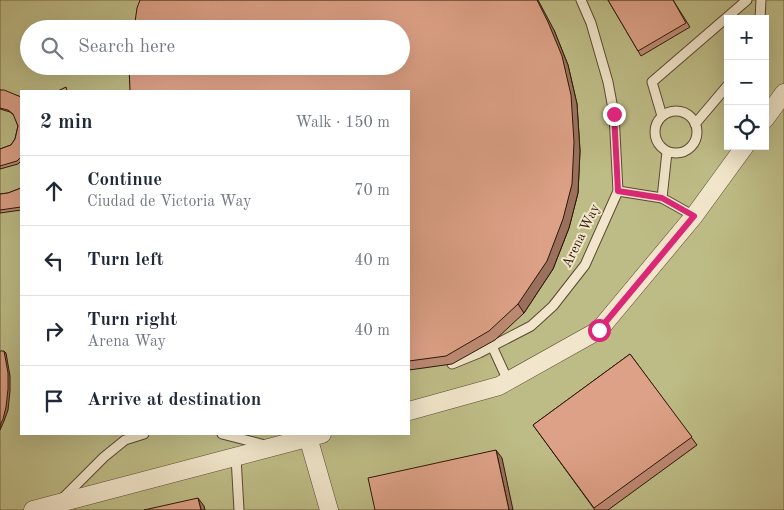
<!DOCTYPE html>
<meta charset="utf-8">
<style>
:root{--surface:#fff;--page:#f2f2f3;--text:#1f2937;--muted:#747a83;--line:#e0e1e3}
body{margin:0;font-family:"Old Standard TT",serif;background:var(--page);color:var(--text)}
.controls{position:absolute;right:15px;top:15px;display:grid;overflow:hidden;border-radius:0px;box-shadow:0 5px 20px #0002}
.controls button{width:45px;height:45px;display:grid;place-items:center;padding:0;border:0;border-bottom:1px solid var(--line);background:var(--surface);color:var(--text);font:25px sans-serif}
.stop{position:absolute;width:15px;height:15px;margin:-11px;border:4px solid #db2777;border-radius:50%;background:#fff}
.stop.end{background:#db2777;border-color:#fff;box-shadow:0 1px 5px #0008}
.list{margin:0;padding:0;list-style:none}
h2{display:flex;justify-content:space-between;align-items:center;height:65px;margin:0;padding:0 20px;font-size:21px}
h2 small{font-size:16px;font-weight:400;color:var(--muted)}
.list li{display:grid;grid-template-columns:32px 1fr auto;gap:15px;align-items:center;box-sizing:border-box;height:70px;padding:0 20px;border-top:1px solid var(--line)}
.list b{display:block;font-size:19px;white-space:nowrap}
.list p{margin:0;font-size:16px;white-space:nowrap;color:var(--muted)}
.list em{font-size:16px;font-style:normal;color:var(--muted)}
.icon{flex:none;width:28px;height:28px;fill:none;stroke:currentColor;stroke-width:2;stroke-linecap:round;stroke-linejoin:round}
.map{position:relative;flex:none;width:784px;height:510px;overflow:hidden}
.search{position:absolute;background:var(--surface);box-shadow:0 5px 20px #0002;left:20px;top:20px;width:390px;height:55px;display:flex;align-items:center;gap:12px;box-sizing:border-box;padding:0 18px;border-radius:28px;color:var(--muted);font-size:19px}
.panel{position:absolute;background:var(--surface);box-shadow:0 5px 20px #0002;left:20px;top:90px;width:390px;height:345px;border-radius:0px}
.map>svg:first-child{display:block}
.green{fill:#bebc86;stroke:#756a47;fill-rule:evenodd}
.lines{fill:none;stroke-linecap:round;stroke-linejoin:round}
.service-casing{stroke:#5b4732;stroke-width:11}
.minor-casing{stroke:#5b4732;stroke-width:19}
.service{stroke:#f1e6cb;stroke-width:9}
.minor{stroke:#f1e6cb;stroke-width:18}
.wall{fill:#be8a74;stroke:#2c1708}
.shaded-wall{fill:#9b715e;stroke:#2c1708}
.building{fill:#dda187;stroke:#2c1708}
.route{stroke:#db2777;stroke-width:6}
.labels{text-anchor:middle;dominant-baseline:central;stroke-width:4;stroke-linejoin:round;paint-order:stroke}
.street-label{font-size:14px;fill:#2c1708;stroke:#f1e6cb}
</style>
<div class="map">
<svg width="784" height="510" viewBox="0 0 784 510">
<rect width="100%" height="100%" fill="#e9d8af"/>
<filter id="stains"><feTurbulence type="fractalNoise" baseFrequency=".004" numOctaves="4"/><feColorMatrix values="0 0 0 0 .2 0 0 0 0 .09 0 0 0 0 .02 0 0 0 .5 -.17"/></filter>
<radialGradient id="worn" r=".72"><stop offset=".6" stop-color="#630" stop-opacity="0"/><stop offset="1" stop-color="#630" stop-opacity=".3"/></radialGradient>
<!-- green -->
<path class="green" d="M0 0H784V510H0ZM728 19H765V146H728ZM29 29H401V66H29ZM21 91H409V434H21Z"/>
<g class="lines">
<defs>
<g id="service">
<polyline points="760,19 761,0"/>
<circle cx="676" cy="132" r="21"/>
<polyline points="662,116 652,82 747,0"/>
<polyline points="695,124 728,85"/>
<polyline points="618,191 662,198 694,216"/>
<polyline points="662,198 667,152"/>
<polyline points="492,346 508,381"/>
<polyline points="452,364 479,353 531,326 553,306 585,265 618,191 614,114 608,82 591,23 581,0"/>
<polyline points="222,434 265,445"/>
<polyline points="236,457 239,510"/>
<polyline points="61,500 104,457 125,440 144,434"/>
</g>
<g id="minor">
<polyline points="765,119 784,93"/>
<polyline points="409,411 499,386 599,330 694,216 745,146"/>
<polyline points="308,437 329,510"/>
<polyline points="33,510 322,434"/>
</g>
</defs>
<!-- service casing -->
<use href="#service" class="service-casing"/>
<!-- minor casing -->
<use href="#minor" class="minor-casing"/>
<!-- service -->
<use href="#service" class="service"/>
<!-- minor -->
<use href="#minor" class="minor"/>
</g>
<!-- wall -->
<g class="wall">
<polygon points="608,0 673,0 690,27 641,56"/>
<polygon points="554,30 568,65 577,104 580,151 578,193 569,228 553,269 524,313 495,340 452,364 409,370 409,91"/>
<polygon points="0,90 21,97 21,161 18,164 0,169 0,149 11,145 15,139 18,126 14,115 10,112 0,109"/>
<polygon points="21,188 21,210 0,213 0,194 8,193"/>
<polygon points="630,354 697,445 608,510 595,510 533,425"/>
</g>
<!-- shaded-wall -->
<g class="shaded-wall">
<polygon points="537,0 538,0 554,30 568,65 577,104 580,151 578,193 569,228 553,269 524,313 518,304"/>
<polygon points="4,351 6,353 10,376 10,391 8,410 4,421 0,430"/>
<polygon points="496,450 502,458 513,510 509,510"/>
<polygon points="198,498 204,506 205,510 201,510"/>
</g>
<!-- building -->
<g class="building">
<polygon points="140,0 537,0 548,22 562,56 571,95 574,142 572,184 563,219 547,261 518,304 489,331 446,356 409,361 409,91 130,91 129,66 401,66 401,29 134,29 137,8"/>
<polygon points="608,0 673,0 686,23 638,51"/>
<polygon points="66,87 67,91 58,91"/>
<polygon points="0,90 4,90 21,97 21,157 17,161 0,166 0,149 11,145 15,139 18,126 13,114 8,110 0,108"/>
<polygon points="21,188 21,207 0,210 0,194 8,193"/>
<polygon points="0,351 4,351 8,373 8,389 6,407 3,419 0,425"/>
<polygon points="630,354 692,437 594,508 533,425"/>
<polygon points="496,450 509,510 375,510 368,478"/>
<polygon points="198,498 201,510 144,510"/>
</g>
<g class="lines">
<!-- route -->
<polyline class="route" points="599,330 694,216 662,198 618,191 614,114"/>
</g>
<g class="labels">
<!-- street labels -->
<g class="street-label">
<text transform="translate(581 236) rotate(-64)">Arena Way</text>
</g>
</g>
<rect width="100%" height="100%" filter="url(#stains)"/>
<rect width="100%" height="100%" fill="url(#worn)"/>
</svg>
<div class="controls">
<button>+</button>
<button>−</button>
<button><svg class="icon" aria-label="locate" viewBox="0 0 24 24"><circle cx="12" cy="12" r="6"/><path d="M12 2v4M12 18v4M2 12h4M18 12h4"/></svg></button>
</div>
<div class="stop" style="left:599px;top:330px"></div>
<div class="stop end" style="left:614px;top:114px"></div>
<div class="search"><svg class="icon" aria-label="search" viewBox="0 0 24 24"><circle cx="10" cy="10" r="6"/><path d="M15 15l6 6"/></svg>Search here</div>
<section class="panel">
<h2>2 min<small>Walk · 150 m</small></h2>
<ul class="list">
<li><svg class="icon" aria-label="ahead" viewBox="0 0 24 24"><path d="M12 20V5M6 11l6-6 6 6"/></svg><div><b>Continue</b><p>Ciudad de Victoria Way</p></div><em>70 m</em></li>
<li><svg class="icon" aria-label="left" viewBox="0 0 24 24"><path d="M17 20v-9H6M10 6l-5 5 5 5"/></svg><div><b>Turn left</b></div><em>40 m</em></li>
<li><svg class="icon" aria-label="right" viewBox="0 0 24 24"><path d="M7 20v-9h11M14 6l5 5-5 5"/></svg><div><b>Turn right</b><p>Arena Way</p></div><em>40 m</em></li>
<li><svg class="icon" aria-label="arrive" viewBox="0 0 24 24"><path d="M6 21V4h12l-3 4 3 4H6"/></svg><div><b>Arrive at destination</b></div></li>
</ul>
</section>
</div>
